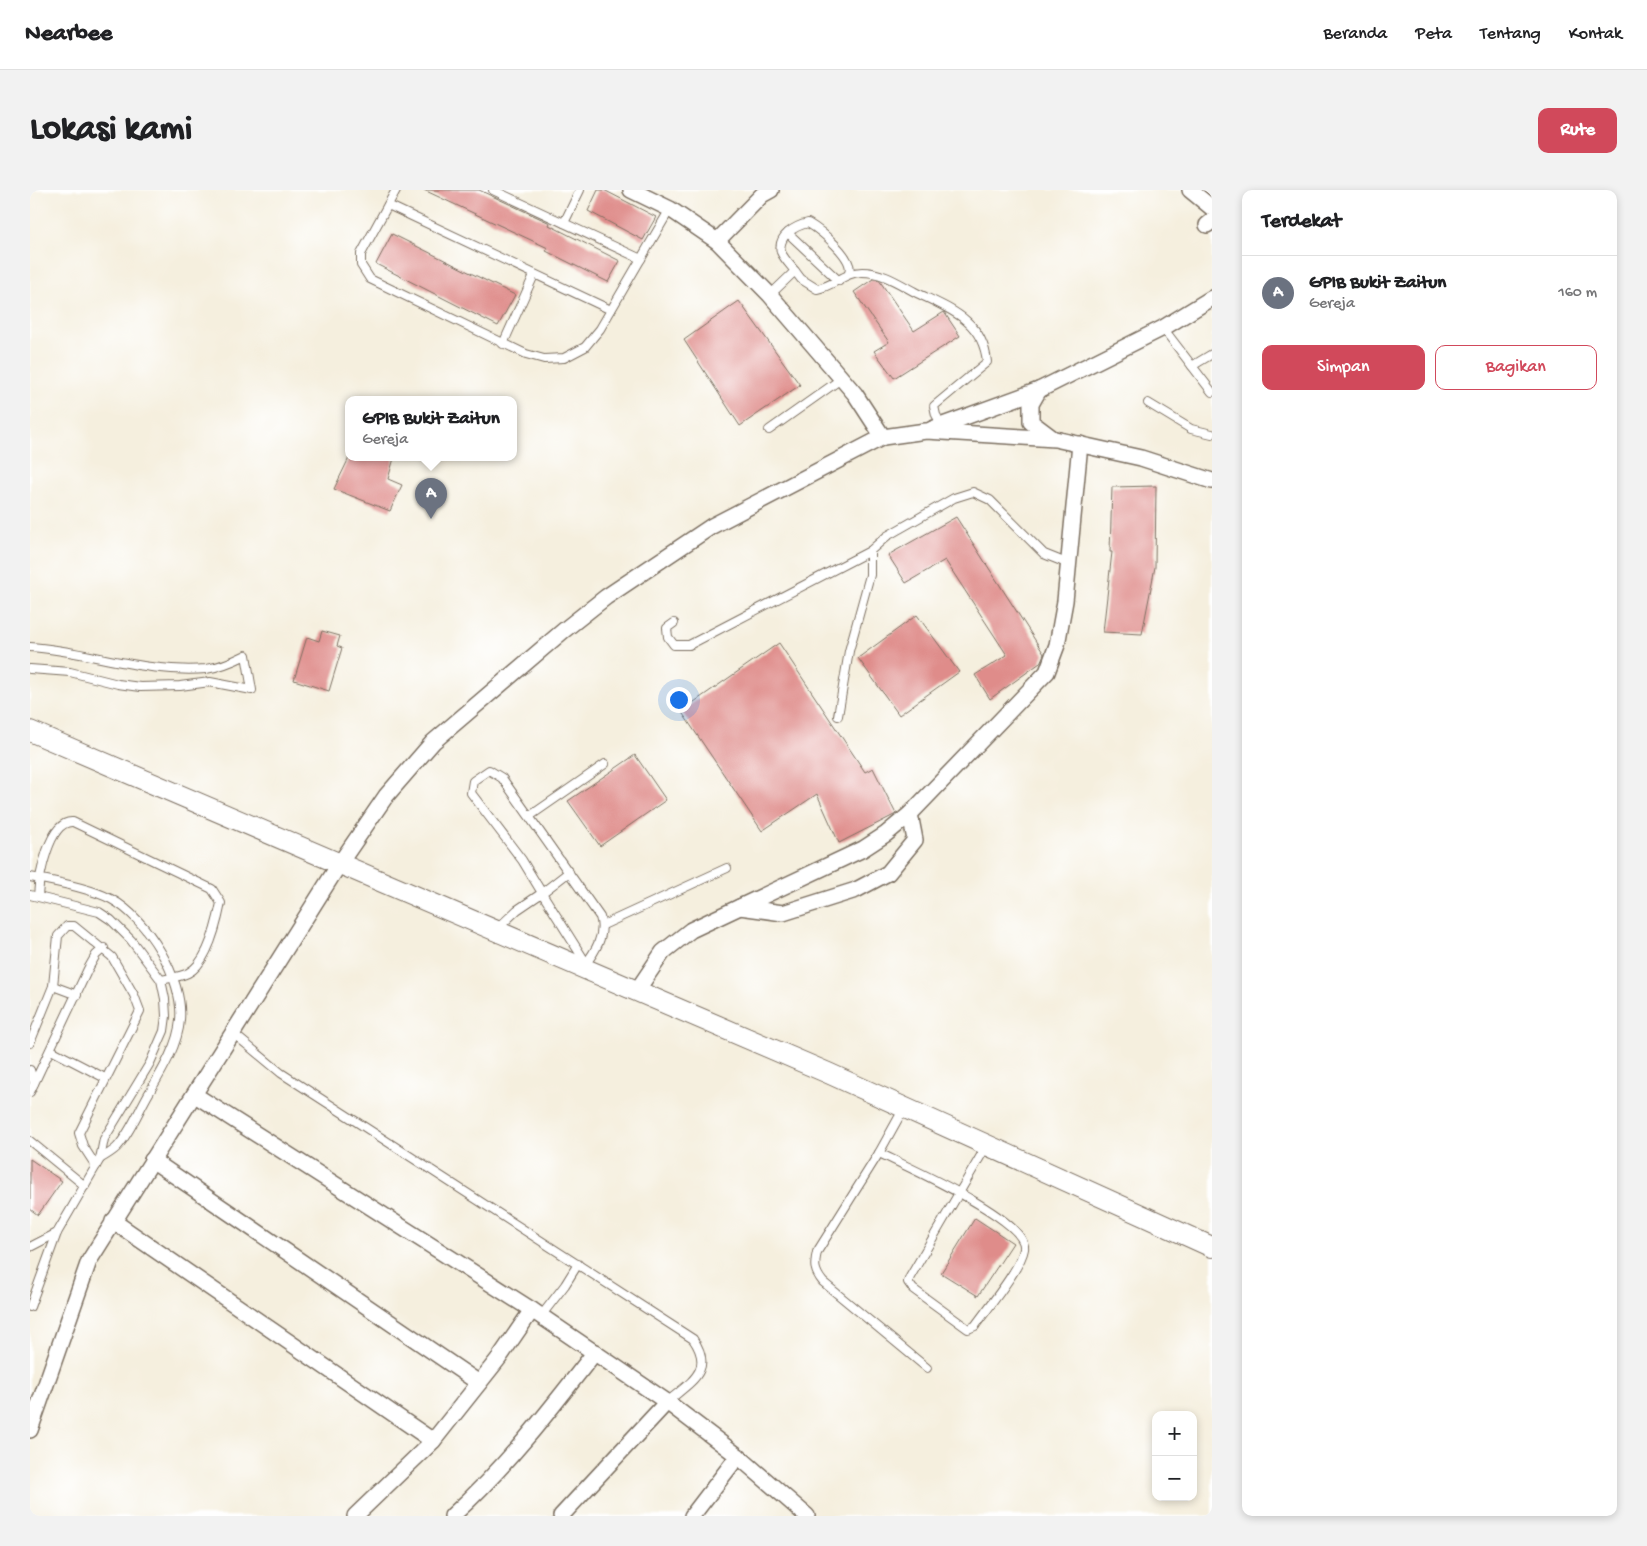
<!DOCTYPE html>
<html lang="id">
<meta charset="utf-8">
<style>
:root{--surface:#fff;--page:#f2f2f2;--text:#202124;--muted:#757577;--line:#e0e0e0;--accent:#d1495b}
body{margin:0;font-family:"Gochi Hand",sans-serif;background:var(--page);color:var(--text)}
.controls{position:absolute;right:15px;bottom:15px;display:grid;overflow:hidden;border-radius:10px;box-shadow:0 2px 8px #0003}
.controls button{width:45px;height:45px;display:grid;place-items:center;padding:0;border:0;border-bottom:1px solid var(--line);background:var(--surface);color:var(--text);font:25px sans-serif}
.you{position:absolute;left:648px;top:509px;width:18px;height:18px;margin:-12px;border:4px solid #fff;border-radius:50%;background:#1a73e8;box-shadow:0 0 0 8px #1a73e833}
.badge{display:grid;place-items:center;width:32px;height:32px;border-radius:50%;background:var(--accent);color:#fff;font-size:16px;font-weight:700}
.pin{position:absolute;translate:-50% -41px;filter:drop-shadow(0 1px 2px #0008)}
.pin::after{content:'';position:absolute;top:26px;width:18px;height:15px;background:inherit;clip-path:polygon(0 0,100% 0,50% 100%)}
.popup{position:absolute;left:315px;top:206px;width:172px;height:65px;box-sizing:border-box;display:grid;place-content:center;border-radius:10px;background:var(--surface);filter:drop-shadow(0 1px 4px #0005);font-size:16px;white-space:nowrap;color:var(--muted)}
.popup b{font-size:19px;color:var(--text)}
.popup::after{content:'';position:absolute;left:50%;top:100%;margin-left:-10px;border:10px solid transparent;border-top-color:var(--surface)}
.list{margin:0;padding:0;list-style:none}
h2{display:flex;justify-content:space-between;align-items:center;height:65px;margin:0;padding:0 20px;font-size:21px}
h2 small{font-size:16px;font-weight:400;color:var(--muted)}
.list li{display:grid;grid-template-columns:32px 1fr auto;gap:15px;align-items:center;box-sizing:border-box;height:75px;padding:0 20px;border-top:1px solid var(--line)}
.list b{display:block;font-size:19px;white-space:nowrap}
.list p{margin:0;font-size:16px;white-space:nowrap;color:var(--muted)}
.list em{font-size:16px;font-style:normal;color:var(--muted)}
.actions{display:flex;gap:10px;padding:15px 20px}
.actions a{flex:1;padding:11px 0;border:1px solid var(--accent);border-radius:10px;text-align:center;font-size:18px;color:var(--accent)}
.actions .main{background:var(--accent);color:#fff}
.map{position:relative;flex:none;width:1182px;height:1326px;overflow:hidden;border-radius:10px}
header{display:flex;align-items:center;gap:30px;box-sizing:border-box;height:70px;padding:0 25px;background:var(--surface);border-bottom:1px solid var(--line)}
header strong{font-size:24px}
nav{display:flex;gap:28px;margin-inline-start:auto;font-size:18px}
.intro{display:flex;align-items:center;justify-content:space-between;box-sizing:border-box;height:120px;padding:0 30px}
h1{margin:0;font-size:35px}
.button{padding:12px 22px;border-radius:10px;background:var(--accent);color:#fff;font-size:18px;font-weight:700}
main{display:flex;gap:30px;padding:0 30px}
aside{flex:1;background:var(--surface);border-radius:10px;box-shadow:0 2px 8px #0003}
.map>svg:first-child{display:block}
.building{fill:#df8c8a}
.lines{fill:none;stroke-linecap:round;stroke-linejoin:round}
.lane-casing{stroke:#7c6f61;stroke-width:10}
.street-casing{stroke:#7c6f61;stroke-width:18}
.secondary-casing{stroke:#7c6f61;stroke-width:22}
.lane{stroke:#fff;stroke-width:8}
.street{stroke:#fff;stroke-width:15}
.secondary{stroke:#fff;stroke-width:20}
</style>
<header>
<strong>Nearbee</strong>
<nav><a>Beranda</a><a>Peta</a><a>Tentang</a><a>Kontak</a></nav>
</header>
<div class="intro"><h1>Lokasi kami</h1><a class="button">Rute</a></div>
<main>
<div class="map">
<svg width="1182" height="1326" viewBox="0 0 1182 1326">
<rect width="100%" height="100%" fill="#fff"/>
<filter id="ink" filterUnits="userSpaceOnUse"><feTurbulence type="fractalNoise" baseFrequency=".02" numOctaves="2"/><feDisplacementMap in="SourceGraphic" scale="10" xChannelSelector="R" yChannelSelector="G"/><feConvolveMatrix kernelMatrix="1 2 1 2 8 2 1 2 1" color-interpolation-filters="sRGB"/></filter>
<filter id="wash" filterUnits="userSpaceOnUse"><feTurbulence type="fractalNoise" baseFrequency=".0096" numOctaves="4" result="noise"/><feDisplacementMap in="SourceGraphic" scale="20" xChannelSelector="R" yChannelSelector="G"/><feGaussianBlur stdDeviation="1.12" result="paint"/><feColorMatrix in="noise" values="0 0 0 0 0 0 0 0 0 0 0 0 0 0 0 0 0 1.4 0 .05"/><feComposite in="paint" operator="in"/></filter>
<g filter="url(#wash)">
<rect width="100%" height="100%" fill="#f5efde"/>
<g id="blocks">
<!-- building -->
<g class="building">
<polygon points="394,0 449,0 520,33 519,35 590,71 578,92 516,61 518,58"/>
<polygon points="568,0 574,0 626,27 613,50 558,21"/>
<polygon points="362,44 485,105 468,136 346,74"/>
<polygon points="843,89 849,90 884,141 914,122 930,146 864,188 844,161 859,152 824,102"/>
<polygon points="709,111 770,195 710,236 654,150"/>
<polygon points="319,268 364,268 358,289 372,295 360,321 304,299"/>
<polygon points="1126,296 1125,377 1112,444 1073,442 1082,362 1080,362 1082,297"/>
<polygon points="926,327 1014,464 1010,473 960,509 945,485 977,465 915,370 876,393 858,365"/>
<polygon points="887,425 929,482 869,525 828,468"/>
<polygon points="292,441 310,446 307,456 312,458 299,501 264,490 277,447 289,451"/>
<polygon points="749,453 835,582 843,578 866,624 809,653 787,604 732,641 651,521"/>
<polygon points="605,565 636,610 570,656 538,611"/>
<polygon points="0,969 32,991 8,1025 0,1019"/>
<polygon points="945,1028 983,1053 948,1106 911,1083"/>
</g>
</g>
</g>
<g filter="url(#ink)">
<use href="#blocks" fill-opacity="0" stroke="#7c6f61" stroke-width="1"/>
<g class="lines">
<defs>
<g id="lane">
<polyline points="366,0 331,64 331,75 340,89 496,164 514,169 534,168 555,157 570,139 640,19"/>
<polyline points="463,0 611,69"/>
<polyline points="358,15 581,120"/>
<polyline points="534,33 550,0"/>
<polyline points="758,43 809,91"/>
<path d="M765 81C761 76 754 69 751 62 747 46 765 36 778 33 790 40 825 68 819 83"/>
<path d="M740 105 765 81 771 89 787 99C804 96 815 82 832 82 852 82 868 93 885 102 917 118 953 129 957 172L904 216 906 225 912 235"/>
<polyline points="1133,138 1182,202"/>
<polyline points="473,154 504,85"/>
<polyline points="1162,176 1182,164"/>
<polyline points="1118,213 1161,239 1182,244"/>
<polyline points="739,240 811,189"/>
<polyline points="644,433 637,438 638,447 644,455 659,455 840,361"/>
<path d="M0 457C59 461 116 484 176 479 190 477 204 471 216 465L222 500 180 492 150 496 110 497 88 494 40 482 0 479"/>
<polyline points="808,526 819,461 840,385 840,361 857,346 924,308 943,302 960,310 1014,364 1039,374"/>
<polyline points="500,626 575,574"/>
<polyline points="539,682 512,703 556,773"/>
<path d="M0 687C23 691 60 698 81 709 117 728 154 789 150 830 148 855 132 881 119 903 109 920 101 941 88 956 84 961 76 965 70 969"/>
<polyline points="0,705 69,722 81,730 101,750 131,790 135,809 136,826 134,841 120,873 74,949 70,969 27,1043 0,1117"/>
<path d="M8 706C9 687 19 630 43 632L182 699 191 713C187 733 178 773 158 783 150 787 139 788 131 790"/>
<polyline points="573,735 697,678"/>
<path d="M467 739 487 720 512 703 492 670 441 603 443 591 459 580 472 588 570 727C576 745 565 762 554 776"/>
<polyline points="23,796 47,805"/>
<path d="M204 844 251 883 663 1149C685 1181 660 1192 637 1212"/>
<polyline points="0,853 23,796 28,746 37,736 44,736 82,767 104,805 110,821 49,943 53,956 66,976"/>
<polyline points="21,860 75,888"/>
<polyline points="0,880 4,893"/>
<polyline points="0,902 58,779 66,765 74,758"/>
<path d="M874 918 849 963 787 1062C784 1075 784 1081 793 1092L897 1178"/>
<polyline points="0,951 55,996"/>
<path d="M849 963C875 976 999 1030 994 1059 991 1078 957 1119 945 1136L938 1139 883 1099 878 1092 880 1087 957 955"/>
<polyline points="0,1057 27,1043"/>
<polyline points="511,1126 535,1095 548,1074"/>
</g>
<g id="street">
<polyline points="601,0 640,19 687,51 740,105 825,204 853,247"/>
<polyline points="1160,0 1182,18"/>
<polyline points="1177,35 1182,31"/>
<polyline points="687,51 732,5 741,0"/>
<polyline points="1009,200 1001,214 1001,232 1021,247"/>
<polyline points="902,239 1009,200 1133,138 1182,108"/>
<polyline points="710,717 753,723 826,700 858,683 885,650 880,624"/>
<polyline points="606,802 633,762 661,740 833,659 856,644 880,624 1017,482 1027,455 1035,411 1050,254"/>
<polyline points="165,905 502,1120 637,1212 708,1266 777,1326"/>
<polyline points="122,970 449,1193"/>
<polyline points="83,1031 403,1251"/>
<polyline points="0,1240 59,1071 310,673 356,606 403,552 533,441 576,407 682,336 853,247 896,241 1025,249 1111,268 1182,291"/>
<polyline points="325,1326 403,1251 469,1168 502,1120"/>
<path d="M422 1326C476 1277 520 1220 565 1162"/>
<polyline points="531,1326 637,1212"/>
<polyline points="662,1326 708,1266"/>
</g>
<polyline id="secondary" points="0,541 798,883 1182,1057"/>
</defs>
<!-- lane casing -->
<use href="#lane" class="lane-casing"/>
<!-- street casing -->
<use href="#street" class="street-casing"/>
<!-- secondary casing -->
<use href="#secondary" class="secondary-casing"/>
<!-- lane -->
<use href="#lane" class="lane"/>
<!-- street -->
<use href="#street" class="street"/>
<!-- secondary -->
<use href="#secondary" class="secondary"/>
</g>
</g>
</svg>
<div class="controls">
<button>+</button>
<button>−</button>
</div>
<div class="you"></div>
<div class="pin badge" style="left:401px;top:329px;background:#6b7280">A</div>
<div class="popup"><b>GPIB Bukit Zaitun</b>Gereja</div>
</div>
<aside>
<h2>Terdekat<small></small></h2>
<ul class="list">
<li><span class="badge" style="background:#6b7280">A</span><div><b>GPIB Bukit Zaitun</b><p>Gereja</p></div><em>160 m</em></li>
</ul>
<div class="actions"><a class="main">Simpan</a><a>Bagikan</a></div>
</aside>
</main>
